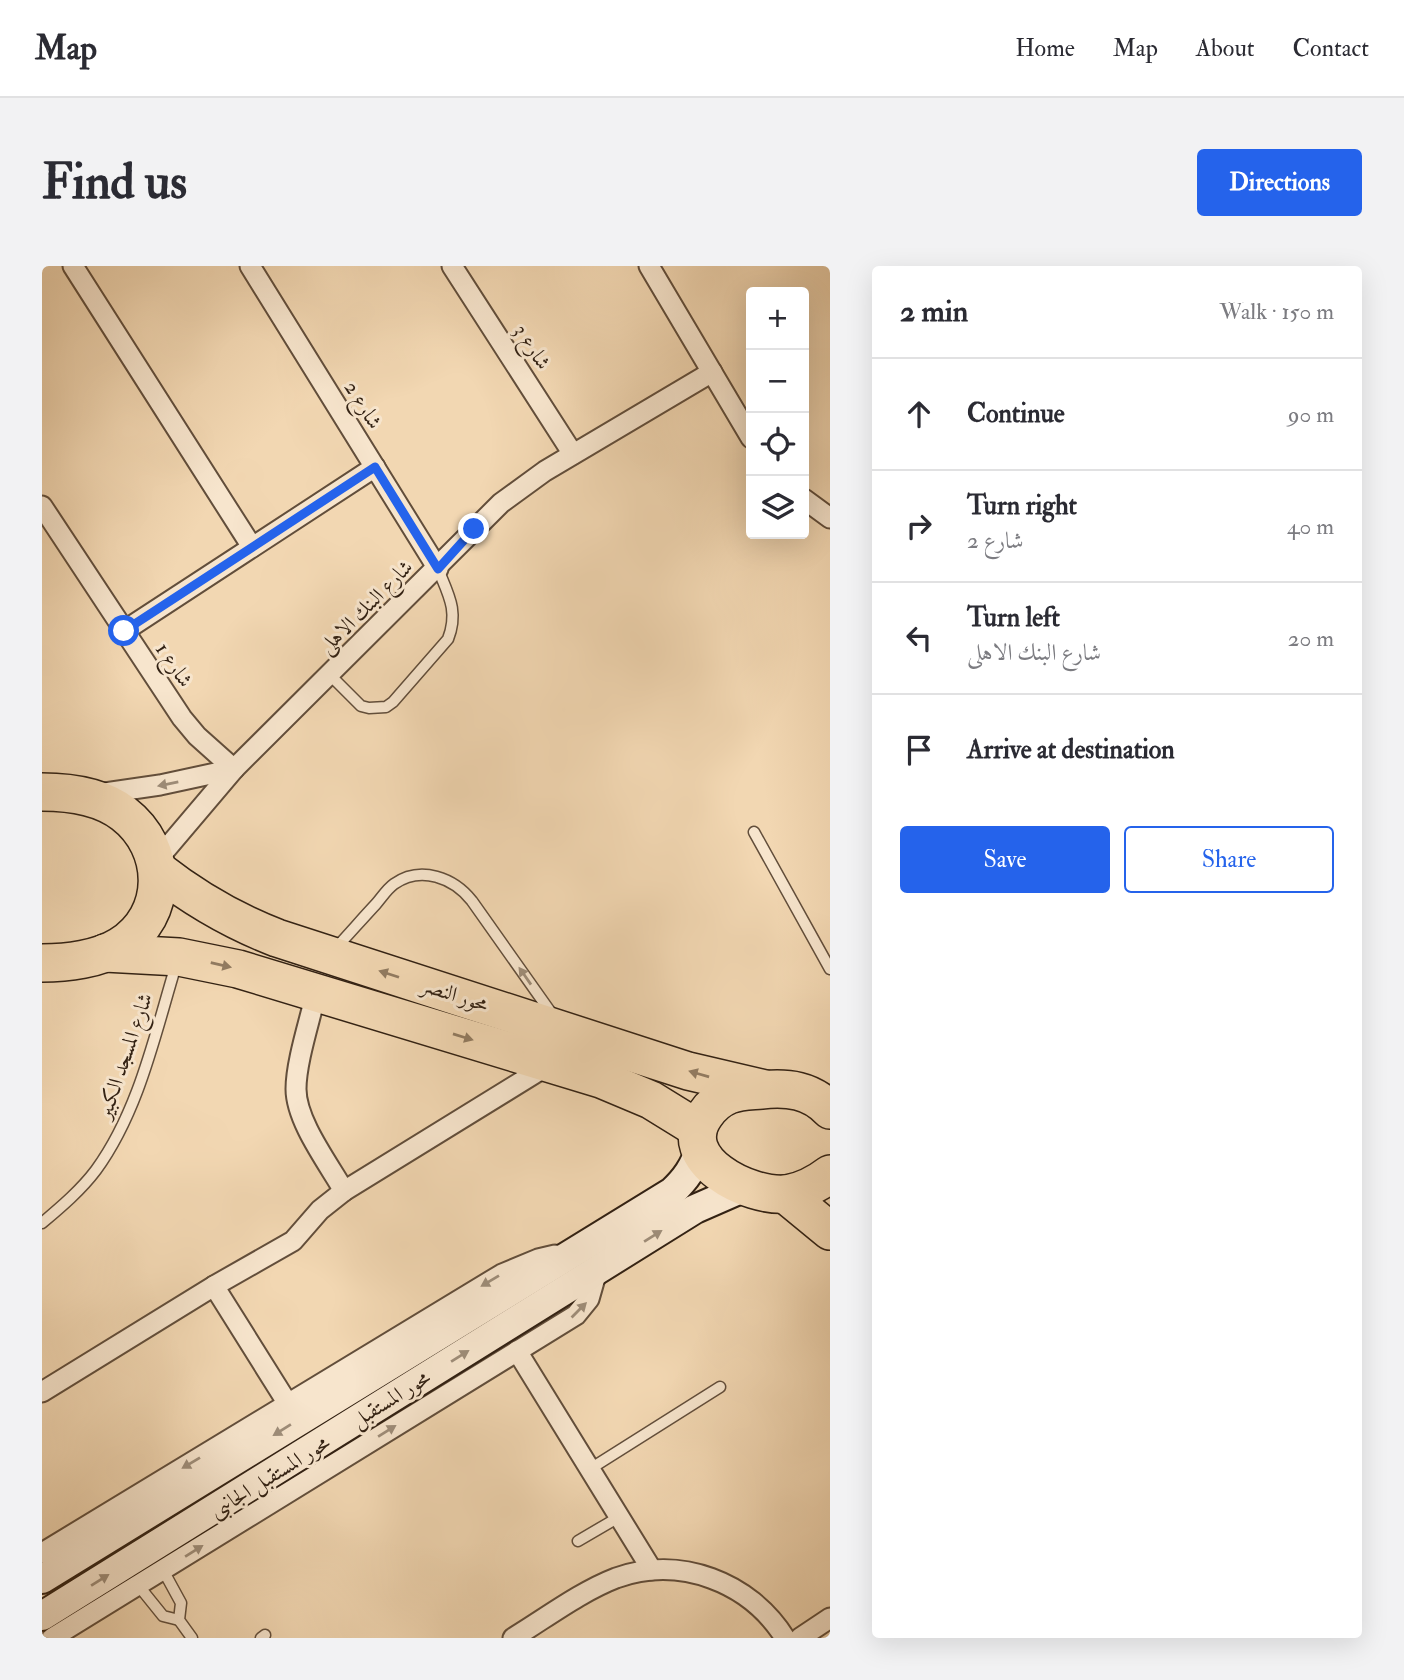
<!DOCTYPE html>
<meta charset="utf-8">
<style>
:root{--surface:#fff;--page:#f2f2f3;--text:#2b2b33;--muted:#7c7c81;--line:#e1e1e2;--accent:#2563eb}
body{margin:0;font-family:"IM FELL Double Pica",Amiri,serif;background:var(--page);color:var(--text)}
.controls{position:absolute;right:21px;top:21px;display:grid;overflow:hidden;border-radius:7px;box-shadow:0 7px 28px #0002}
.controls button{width:63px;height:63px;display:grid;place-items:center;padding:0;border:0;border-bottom:2px solid var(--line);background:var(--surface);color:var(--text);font:35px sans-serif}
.stop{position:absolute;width:21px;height:21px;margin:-16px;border:5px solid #2563eb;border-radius:50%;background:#fff}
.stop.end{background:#2563eb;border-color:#fff;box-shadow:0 2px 7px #0008}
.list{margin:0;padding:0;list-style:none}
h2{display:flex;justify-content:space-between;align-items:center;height:91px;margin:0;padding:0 28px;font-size:30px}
h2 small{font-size:23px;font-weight:400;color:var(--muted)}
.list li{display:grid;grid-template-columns:46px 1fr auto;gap:21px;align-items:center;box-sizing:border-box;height:112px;padding:0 28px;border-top:2px solid var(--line)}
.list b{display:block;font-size:26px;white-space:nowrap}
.list p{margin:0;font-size:23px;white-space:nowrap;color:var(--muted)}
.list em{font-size:23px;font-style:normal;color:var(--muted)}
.actions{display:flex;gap:14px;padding:21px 28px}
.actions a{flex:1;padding:16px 0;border:2px solid var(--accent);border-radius:7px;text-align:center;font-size:24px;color:var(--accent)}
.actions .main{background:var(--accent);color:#fff}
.icon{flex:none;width:38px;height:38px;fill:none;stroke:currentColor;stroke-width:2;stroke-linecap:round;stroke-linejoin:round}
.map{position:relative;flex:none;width:788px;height:1372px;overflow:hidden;border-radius:7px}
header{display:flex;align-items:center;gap:42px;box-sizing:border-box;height:98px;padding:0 35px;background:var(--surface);border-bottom:2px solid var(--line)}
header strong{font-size:33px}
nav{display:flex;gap:38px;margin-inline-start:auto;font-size:24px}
.intro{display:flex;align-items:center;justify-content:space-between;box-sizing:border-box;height:168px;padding:0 42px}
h1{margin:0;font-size:49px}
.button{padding:18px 32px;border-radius:7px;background:var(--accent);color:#fff;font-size:24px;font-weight:700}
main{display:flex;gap:42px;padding:0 42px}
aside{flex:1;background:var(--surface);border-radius:7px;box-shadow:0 7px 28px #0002}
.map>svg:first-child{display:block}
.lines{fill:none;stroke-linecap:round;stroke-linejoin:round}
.lane-casing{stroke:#624e3b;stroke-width:13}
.street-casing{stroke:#624e3b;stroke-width:23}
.secondary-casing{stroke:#322113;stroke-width:32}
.highway-casing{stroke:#322113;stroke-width:40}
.lane{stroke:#f7e5cd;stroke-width:10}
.street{stroke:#f7e5cd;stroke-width:19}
.secondary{stroke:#f7e5cd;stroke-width:28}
.highway{stroke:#f2d7b2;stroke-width:37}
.oneway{fill:#9e8d79}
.oneway2{fill:#927c62}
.route{stroke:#2563eb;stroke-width:9}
.labels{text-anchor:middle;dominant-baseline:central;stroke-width:6;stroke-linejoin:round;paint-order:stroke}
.street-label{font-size:21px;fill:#322113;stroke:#f7e5cd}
</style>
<header>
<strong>Map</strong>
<nav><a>Home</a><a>Map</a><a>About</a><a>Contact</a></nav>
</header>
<div class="intro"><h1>Find us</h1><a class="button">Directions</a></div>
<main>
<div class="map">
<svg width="788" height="1372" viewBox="0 0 788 1372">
<rect width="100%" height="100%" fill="#f2d7b2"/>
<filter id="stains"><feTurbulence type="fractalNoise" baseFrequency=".00286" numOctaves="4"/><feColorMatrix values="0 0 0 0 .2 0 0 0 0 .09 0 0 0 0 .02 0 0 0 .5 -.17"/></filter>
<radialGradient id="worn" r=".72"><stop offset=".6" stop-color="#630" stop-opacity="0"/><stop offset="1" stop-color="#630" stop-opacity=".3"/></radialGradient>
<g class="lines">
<defs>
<g id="lane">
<path d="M288 409 319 440 327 442 344 441 351 436 406 373C417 345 406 328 396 303"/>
<polyline points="712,566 788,703"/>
<path d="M293 683C307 668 320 653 334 638 340 631 345 623 352 618 379 599 412 612 430 635L512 751"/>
<path d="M0 957C19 941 39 924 54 904 97 845 113 768 134 699"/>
<polyline points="548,1203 678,1121"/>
<polyline points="536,1275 577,1251"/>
<polyline points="121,1304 139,1337 137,1354 150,1372"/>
<polyline points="96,1319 121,1350 137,1354"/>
<polyline points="219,1372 223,1369"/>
</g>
<g id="street">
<polyline points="31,0 210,281"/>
<polyline points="208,0 396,303"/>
<polyline points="410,0 531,188"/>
<polyline points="607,0 709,172"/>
<polyline points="762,233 788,252"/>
<polyline points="0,240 140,452 155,470 192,503"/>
<polyline points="82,365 333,201"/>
<polyline points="56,528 118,519 192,503"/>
<polyline points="114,595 192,503 459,237 503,205 670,106"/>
<path d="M274 727C268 754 254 796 254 823 254 855 286 897 302 925"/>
<polyline points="172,1020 246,1138"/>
<polyline points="475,1085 610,1304"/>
<polyline points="0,1126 172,1020 251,975 278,944 302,925 508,798"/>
<polyline points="0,1287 460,1008 496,993 513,989"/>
<polyline points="10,1372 534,1049 547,1033 555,1005"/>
<path d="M471 1372C504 1352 538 1326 574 1312 638 1289 708 1316 743 1372"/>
<polyline points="758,1372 788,1352"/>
</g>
<g id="secondary">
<path d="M0 1313 630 926C644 913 652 901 658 883"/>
<polyline points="0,1350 653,943 701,922"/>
</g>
<g id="highway">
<path d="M0 526C28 526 59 530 82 548 126 582 128 649 78 680 57 693 25 697 0 697"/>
<path d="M116 604C153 633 191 655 235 672L646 805 723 823"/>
<polyline points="63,687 137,691 196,703 559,813 609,834 656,863"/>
<path d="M788 844C769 824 746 821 719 824 709 825 697 825 687 829 677 833 669 840 663 849 631 894 707 932 745 928 761 925 775 918 788 908"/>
<polyline points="743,928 788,965"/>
</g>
</defs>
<!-- lane casing -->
<use href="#lane" class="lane-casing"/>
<!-- street casing -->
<use href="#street" class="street-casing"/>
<!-- secondary casing -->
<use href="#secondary" class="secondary-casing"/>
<!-- highway casing -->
<use href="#highway" class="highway-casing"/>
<!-- lane -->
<use href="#lane" class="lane"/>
<!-- street -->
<use href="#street" class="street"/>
<!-- secondary -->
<use href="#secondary" class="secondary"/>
<!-- highway -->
<use href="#highway" class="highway"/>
</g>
<!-- one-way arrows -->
<defs><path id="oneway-solid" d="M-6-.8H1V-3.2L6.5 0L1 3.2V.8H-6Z" transform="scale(1.75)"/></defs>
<g class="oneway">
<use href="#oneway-solid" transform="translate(126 518) rotate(169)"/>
<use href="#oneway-solid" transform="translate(483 710) rotate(-125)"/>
<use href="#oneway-solid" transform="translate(611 970) rotate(-32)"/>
<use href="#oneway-solid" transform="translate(448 1015) rotate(149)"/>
<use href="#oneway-solid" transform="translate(537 1044) rotate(-45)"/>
<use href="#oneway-solid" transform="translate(418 1090) rotate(-32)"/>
<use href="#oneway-solid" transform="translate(240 1164) rotate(148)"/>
<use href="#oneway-solid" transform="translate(345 1165) rotate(-32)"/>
<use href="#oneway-solid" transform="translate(149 1197) rotate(149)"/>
<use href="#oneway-solid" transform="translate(152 1285) rotate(-32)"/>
<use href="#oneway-solid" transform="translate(58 1314) rotate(-32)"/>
</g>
<g class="oneway2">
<use href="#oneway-solid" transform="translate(179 699) rotate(13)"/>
<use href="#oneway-solid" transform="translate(347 708) rotate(-162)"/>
<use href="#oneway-solid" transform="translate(421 771) rotate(17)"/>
<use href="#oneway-solid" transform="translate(657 808) rotate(-164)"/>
</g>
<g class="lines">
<!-- route -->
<polyline class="route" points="82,365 333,201 396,303 432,263"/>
</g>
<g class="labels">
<!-- street labels -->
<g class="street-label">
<text transform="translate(490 81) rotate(57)">شارع 3</text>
<text transform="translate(321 139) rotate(58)">شارع 2</text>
<text transform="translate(324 341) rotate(-45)">شارع البنك الاهلى</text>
<text transform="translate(132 399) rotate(56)">شارع 1</text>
<text transform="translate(413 729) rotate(18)">محور النصر</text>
<text transform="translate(83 790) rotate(-71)">شارع المسجد الكبير</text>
<text transform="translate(349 1133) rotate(-32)">محور المستقبل</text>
<text transform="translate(228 1211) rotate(-32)">محور المستقبل الجانبى</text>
</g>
</g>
<rect width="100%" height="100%" filter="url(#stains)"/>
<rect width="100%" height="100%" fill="url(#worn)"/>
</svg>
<div class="controls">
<button>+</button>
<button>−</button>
<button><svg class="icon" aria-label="locate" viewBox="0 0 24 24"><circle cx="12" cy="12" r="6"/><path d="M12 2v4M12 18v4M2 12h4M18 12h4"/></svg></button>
<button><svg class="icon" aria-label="layers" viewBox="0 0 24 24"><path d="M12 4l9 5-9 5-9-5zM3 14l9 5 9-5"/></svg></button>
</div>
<div class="stop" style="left:82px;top:365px"></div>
<div class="stop end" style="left:432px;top:263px"></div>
</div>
<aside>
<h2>2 min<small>Walk · 150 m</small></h2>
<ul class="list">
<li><svg class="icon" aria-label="ahead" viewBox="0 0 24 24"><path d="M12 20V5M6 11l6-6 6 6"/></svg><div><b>Continue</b></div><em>90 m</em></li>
<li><svg class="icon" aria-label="right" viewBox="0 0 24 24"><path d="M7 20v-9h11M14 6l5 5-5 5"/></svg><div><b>Turn right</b><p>شارع 2</p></div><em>40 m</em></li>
<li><svg class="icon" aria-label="left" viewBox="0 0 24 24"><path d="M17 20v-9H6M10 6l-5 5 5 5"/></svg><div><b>Turn left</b><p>شارع البنك الاهلى</p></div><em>20 m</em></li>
<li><svg class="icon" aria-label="arrive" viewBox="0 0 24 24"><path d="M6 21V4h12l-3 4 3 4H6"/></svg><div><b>Arrive at destination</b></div></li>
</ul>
<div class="actions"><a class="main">Save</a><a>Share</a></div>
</aside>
</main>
